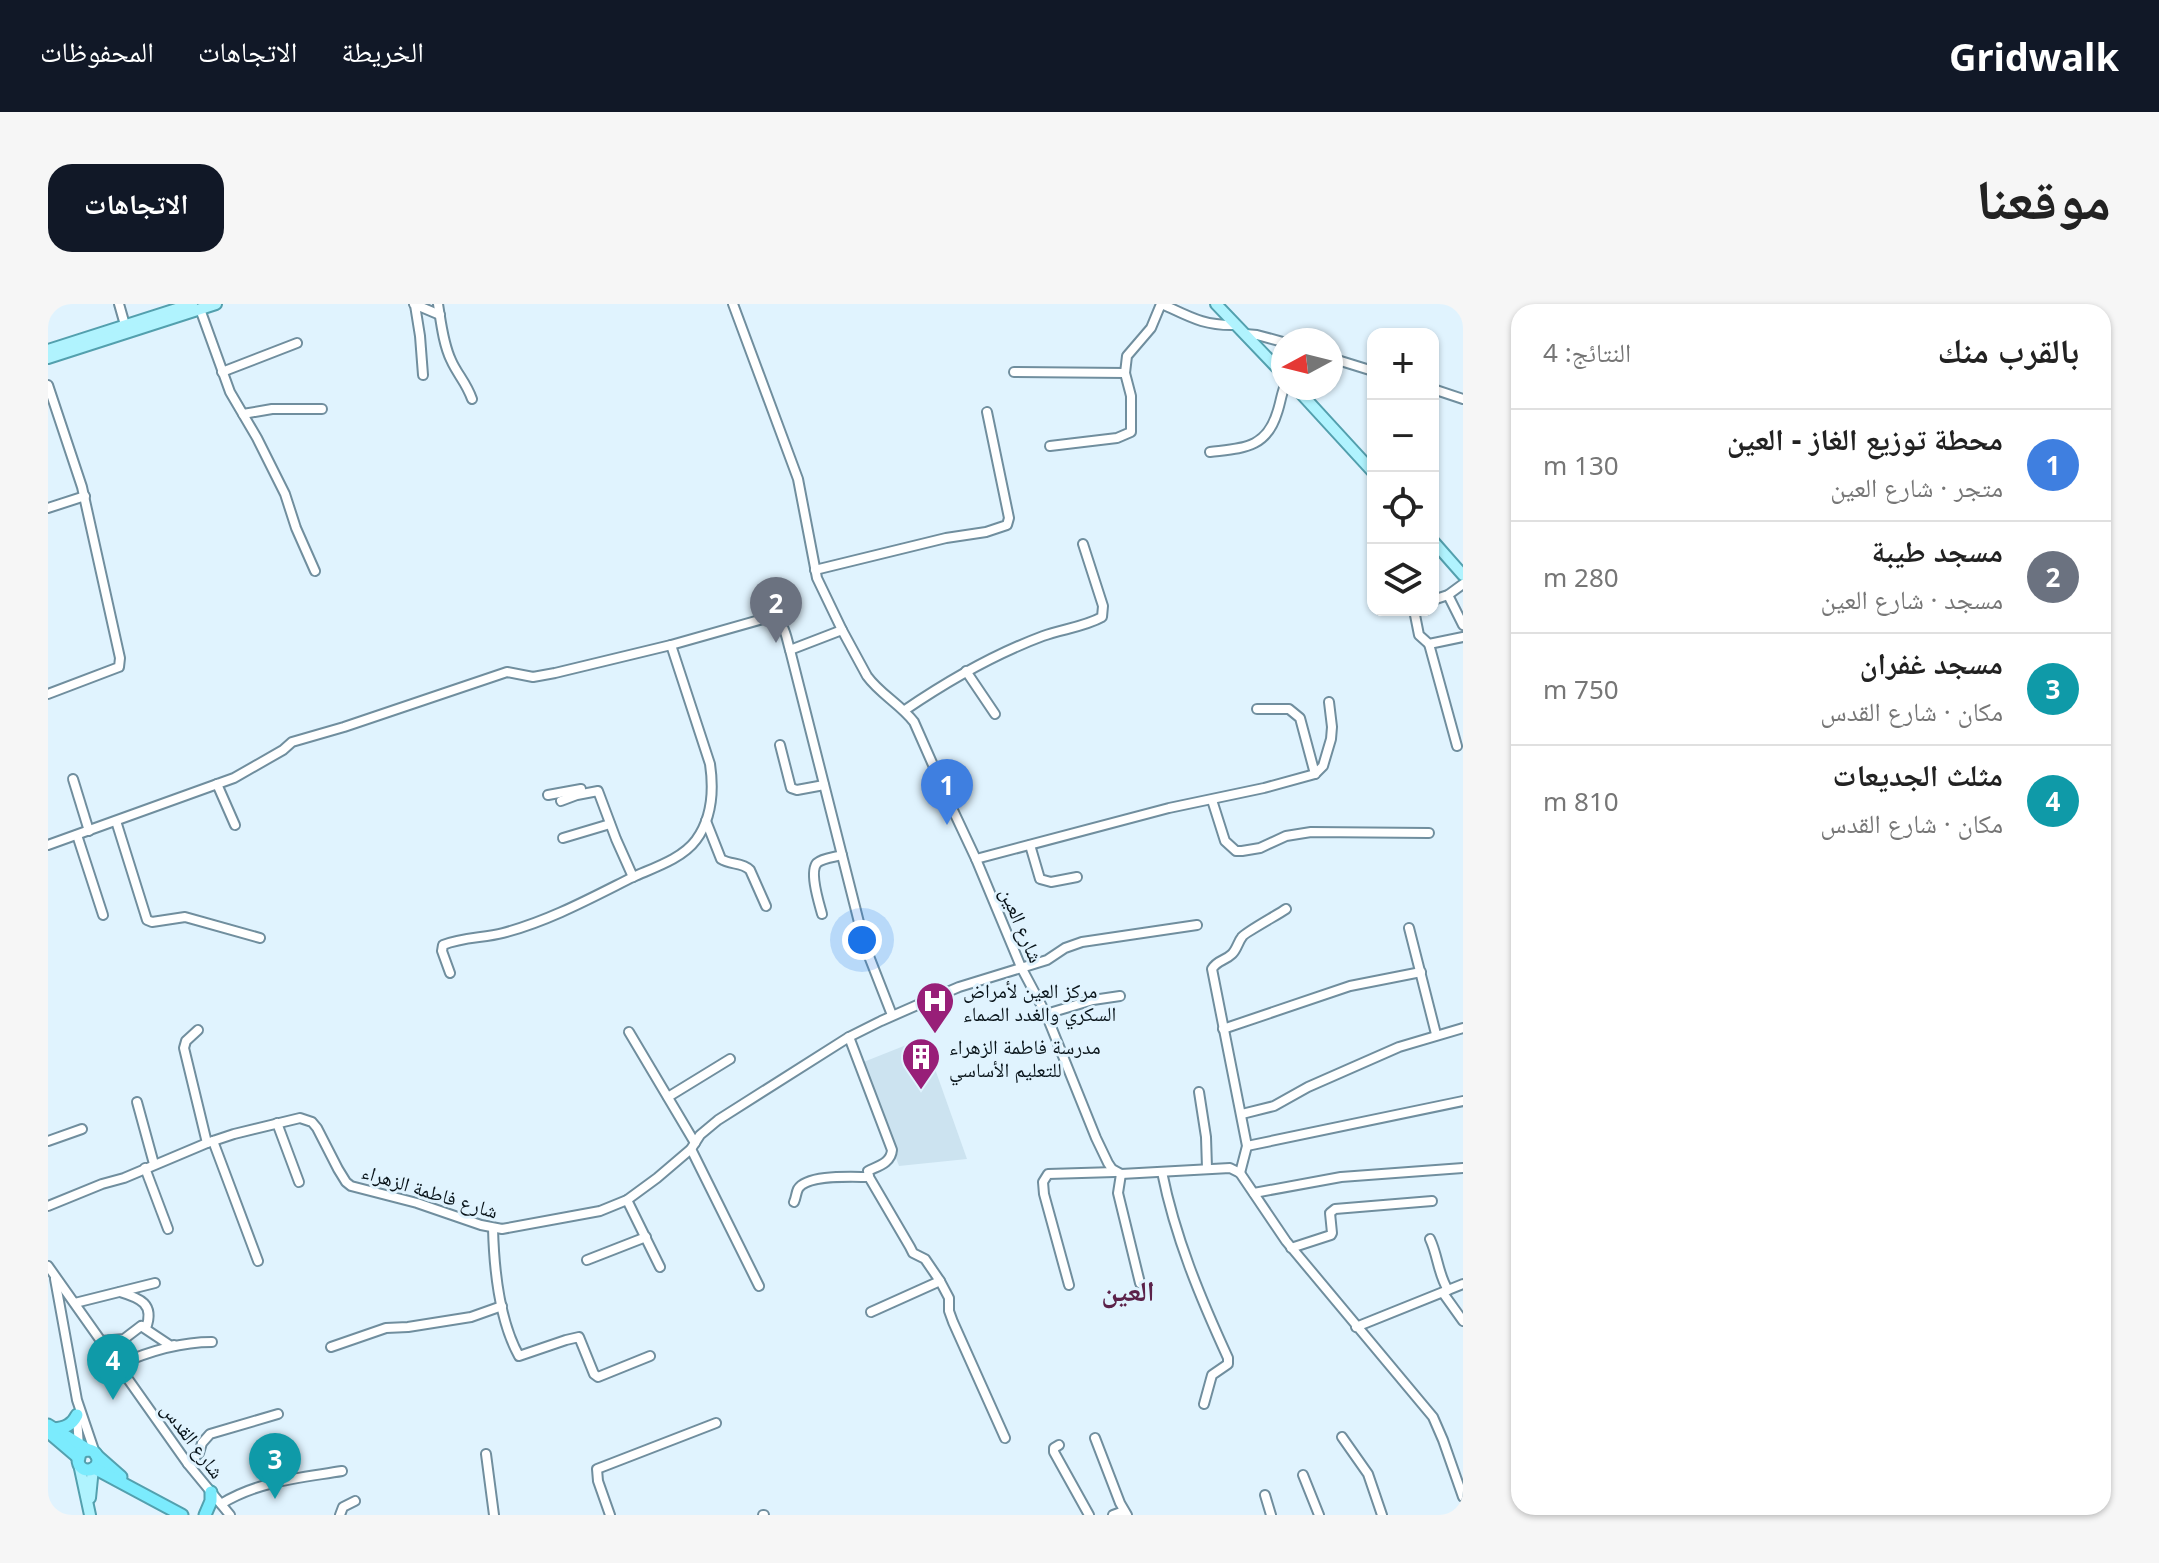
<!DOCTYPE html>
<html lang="ar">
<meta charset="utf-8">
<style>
:root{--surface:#fff;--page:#f6f6f6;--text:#222;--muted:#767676;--line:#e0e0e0;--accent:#111827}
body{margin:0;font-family:"Noto Sans","Noto Naskh Arabic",sans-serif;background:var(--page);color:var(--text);direction:rtl}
.controls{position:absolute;right:24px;top:24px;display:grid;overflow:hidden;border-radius:16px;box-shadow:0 2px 6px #0004}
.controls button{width:72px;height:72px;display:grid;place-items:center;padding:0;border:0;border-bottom:2px solid var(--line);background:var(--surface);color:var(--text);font:40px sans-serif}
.compass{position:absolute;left:1223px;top:24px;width:72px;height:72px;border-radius:50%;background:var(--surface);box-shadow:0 2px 6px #0004;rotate:263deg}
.you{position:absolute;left:814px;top:636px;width:28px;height:28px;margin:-20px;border:6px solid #fff;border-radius:50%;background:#1a73e8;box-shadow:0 0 0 12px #1a73e833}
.badge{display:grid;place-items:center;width:52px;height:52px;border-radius:50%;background:var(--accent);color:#fff;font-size:26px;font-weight:700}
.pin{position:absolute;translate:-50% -66px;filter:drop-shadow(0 2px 4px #0008)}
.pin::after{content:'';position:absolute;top:42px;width:28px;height:24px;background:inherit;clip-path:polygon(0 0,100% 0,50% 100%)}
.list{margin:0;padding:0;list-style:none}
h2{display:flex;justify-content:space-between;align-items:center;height:104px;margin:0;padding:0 32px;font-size:34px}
h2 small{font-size:26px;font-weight:400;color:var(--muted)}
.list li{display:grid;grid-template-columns:52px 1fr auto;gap:24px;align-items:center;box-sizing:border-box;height:112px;padding:0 32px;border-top:2px solid var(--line)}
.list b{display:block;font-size:30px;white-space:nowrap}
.list p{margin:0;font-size:26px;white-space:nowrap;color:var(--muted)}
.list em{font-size:26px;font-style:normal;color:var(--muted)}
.icon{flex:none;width:44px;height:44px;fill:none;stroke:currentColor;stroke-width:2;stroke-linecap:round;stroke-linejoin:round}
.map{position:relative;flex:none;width:1415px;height:1211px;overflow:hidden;direction:ltr;border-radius:24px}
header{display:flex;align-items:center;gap:48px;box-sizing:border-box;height:112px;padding:0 40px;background:var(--accent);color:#fff}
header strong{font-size:38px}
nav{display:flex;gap:44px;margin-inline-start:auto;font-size:28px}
.intro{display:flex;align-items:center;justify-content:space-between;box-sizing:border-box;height:192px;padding:0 48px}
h1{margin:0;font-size:56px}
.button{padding:20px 36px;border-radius:24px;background:var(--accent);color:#fff;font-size:28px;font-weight:700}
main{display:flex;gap:48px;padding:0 48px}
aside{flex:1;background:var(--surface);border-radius:24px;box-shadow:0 2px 6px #0004}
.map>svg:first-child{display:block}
.built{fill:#cce3f0}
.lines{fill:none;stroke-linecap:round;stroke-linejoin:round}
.minor-casing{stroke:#708e9e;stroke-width:12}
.major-casing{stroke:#53a0ae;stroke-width:14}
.highway-casing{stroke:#53a0ae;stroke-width:15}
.minor{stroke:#fff;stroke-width:8}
.major{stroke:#b0f3fe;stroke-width:10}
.highway{stroke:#7bebfd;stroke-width:11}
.labels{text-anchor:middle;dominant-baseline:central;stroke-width:6;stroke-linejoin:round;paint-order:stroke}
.street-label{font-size:20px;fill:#09141a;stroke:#e0f3fe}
.poi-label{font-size:20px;fill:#09141a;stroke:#e0f3fe;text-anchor:start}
.district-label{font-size:28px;font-weight:bold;fill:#5b2149;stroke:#e0f3fe}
</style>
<header>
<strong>Gridwalk</strong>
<nav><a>الخريطة</a><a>الاتجاهات</a><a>المحفوظات</a></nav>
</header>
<div class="intro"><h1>موقعنا</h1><a class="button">الاتجاهات</a></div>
<main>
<aside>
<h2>بالقرب منك<small>النتائج: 4</small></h2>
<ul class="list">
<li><span class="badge" style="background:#3f7fe0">1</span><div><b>محطة توزيع الغاز - العين</b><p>متجر · شارع العين</p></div><em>130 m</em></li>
<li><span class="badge" style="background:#6b7280">2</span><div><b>مسجد طيبة</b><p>مسجد · شارع العين</p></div><em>280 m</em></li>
<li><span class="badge" style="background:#0f9aa8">3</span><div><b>مسجد غفران</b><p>مكان · شارع القدس</p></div><em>750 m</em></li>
<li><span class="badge" style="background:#0f9aa8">4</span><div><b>مثلث الجديعات</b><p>مكان · شارع القدس</p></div><em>810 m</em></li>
</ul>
</aside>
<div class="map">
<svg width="1415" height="1211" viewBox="0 0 1415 1211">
<rect width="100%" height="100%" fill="#e0f3fe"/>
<!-- built -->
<polygon class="built" points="876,734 919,855 851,862 813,759"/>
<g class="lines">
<defs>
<g id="minor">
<polyline points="71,0 77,21"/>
<polyline points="366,0 392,11"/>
<path d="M390 0C393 18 395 39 403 56 409 70 418 78 424 95"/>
<path d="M685 0 750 175 769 274 794 326 819 372C832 390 852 400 866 418L904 504 928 555 973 663 998 710 1048 834 1060 859 1064 865 1073 870 1182 864 1192 869 1238 937 1385 1113 1395 1136 1415 1193"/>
<path d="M1114 0C1142 13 1156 22 1188 21"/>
<polyline points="367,1 372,32 375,71"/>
<polyline points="152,5 182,88 209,134 237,190 248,224 267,267"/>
<polyline points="1197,30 1209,31 1235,38"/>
<polyline points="1283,54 1325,67"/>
<polyline points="174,68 249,39"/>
<polyline points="966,68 1077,69 1079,52 1103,24 1113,0"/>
<polyline points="0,81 34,183 72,354 71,363 0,390"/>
<polyline points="1385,85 1415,95"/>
<polyline points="195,110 224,105 274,105"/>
<polyline points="1002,142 1069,134 1083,128 1083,92 1077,69"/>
<path d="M1162 148C1194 144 1218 145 1229 109 1232 101 1233 92 1236 84"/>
<polyline points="0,204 37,192"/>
<polyline points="767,266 898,234 938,228 959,221 961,214 939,108"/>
<polyline points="1400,291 1415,321"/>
<polyline points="1385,296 1400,291 1415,280"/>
<polyline points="1366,306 1371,331 1381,340 1415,333"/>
<polyline points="1381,340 1409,442"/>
<polyline points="742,346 794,326"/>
<polyline points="918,367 947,410"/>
<polyline points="1209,405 1241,405 1252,414 1267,470"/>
<path d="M857 406C901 376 944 351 995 332 1014 325 1036 323 1054 313L1055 302 1035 240"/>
<polyline points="732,441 743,484 749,486 776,481"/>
<polyline points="25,475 41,527"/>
<polyline points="169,480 187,521"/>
<polyline points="500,491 533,485"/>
<polyline points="1164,496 1177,537 1188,547 1194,547 1212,544 1238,532 1263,528 1381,529"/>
<polyline points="513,497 529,491 550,487 568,535 585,573"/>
<polyline points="68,517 99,616 104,618 137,613 212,634"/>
<path d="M658 517 673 555C682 561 694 558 702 566L718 602"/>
<polyline points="29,531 55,611"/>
<polyline points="515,534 562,520"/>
<path d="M0 541 186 474 235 446 244 438 296 423 459 368 485 373 507 369 623 341 722 313C737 316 738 333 742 346L817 642 844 711"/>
<polyline points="982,541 992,575 1003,578 1029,573"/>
<polyline points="928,555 1121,504 1216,484 1267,470 1275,462 1283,435 1284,423 1281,398"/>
<path d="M774 610C771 599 761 568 769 559 774 554 787 553 794 551"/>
<polyline points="1361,624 1388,730"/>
<path d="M402 669 394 647 395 641C414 633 436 634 455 629 501 617 543 594 585 573 605 564 634 555 648 536 664 514 666 487 662 460L623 341"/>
<polyline points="998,710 1045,696 1072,692"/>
<polyline points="1175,725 1302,682 1373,668"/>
<polyline points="150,726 138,737 136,744 159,839"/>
<polyline points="581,728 647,839"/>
<path d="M801 733 844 846C843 859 830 862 820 867L821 873"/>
<polyline points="1151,788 1158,833 1159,864"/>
<polyline points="620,793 682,755"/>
<polyline points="89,798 106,860"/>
<polyline points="1194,810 1226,802 1260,783 1351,743 1415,724"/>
<polyline points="229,819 251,878"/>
<polyline points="0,837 34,825"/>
<polyline points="165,837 210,957"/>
<polyline points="1199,842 1415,797"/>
<polyline points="643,845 711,982"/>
<polyline points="97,864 120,925"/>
<path d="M1114 868C1127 933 1152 993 1180 1054V1060L1164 1071 1156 1100"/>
<path d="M1192 869 1199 842 1164 665C1169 656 1177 657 1184 650 1189 645 1190 638 1194 633 1196 629 1231 610 1238 605"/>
<polyline points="1073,870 1070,889 1092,979"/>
<polyline points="821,873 862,943 865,949 877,955 892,977 901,994 901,1007 905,1018 957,1134"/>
<polyline points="1206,889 1293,873 1415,864"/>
<polyline points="579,896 612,963"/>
<path d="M746 898C748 894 748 889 750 885 759 870 804 873 821 873"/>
<polyline points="0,902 54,880 76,874 159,839 186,830 252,814 264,818 269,824 290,865 298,878 303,882 369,899 433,921 454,925 552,907 579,896 609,874 643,845 652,831 670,816 801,733 833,717 883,695 911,683 999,656 1017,644 1034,638 1149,621"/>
<path d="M445 924C446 964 451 1016 471 1052L518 1036 531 1033 546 1070 550 1073 602 1052"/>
<path d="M1382 935C1390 952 1390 970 1400 986"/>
<polyline points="1243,944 1283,931 1284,929 1282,909 1287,905 1384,897"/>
<polyline points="539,956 598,933"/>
<polyline points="0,962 140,1160 182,1211"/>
<polyline points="7,975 29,1096 47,1149"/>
<polyline points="1021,981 996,890 995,878 1000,870 1067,868"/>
<path d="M72 988C92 994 107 1000 98 1024L94 1022"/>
<polyline points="1395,989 1415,1017"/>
<polyline points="27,999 107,979"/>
<polyline points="823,1008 892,977"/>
<polyline points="1308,1023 1415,980"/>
<polyline points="53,1037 76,1035 93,1022 123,1042 126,1041"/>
<polyline points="283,1043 338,1024 360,1023 423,1013 454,1002"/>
<path d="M70 1061C99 1048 132 1038 164 1038"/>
<polyline points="29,1113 31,1143"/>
<polyline points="1294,1133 1320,1170 1334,1211"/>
<polyline points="1047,1134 1072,1199 1079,1211"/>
<polyline points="1011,1141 1006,1144 1006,1148 1041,1211"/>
<polyline points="438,1150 446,1211"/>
<polyline points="140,1160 151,1149 154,1139 162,1130 230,1110"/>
<polyline points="1255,1171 1271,1211"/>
<polyline points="1217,1191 1223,1211"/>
<path d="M173 1200C210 1177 252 1174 294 1167"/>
<polyline points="292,1211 295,1203 307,1197"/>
<polyline points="562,1211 550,1177 549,1165 668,1119"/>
<polyline points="715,1211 716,1211"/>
<polyline points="1065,1211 1076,1207"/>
</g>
<g id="major">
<polyline points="1168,0 1235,70"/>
<polyline points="0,46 144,0"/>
<polyline points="0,54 168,0"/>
<polyline points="1248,84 1325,168"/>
<polyline points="1385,237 1415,271"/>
<polyline points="31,1160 42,1211"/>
<polyline points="42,1194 45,1164"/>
</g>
<g id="highway">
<polyline points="0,1121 40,1146"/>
<path d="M6 1125C17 1124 24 1121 29 1111"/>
<polyline points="4,1131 31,1154"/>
<circle cx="40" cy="1156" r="10"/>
<polyline points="48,1151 73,1173"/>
<polyline points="46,1164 134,1211"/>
<polyline points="157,1211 163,1197 163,1188"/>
</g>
</defs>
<!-- minor casing -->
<use href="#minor" class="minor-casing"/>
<!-- major casing -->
<use href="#major" class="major-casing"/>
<!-- highway casing -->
<use href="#highway" class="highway-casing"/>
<!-- minor -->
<use href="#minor" class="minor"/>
<!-- major -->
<use href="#major" class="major"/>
<!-- highway -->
<use href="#highway" class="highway"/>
</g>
<!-- icons -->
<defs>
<symbol id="hospital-pin" viewBox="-11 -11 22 30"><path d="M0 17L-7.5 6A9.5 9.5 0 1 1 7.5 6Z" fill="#981f78" stroke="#e0f3fe"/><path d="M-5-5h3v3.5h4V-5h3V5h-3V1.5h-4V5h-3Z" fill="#fff"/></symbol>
<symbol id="building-pin" viewBox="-11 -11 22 30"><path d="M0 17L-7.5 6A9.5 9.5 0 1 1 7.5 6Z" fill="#981f78" stroke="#e0f3fe"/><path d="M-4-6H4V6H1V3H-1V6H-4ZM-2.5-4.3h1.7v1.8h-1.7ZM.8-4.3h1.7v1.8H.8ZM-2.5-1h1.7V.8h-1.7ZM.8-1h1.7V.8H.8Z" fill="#fff"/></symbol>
</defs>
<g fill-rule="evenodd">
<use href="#hospital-pin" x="865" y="675" width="44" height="60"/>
<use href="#building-pin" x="851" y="731" width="44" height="60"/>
</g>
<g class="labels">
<!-- street labels -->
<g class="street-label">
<text transform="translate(974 621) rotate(67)">شارع العين</text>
<text transform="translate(382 887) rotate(17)">شارع فاطمة الزهراء</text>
<text transform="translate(145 1136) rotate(53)">شارع القدس</text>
</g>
<!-- poi labels -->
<g class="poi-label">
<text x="915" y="686">مركز العين لأمراض<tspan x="915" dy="23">السكري والغدد الصماء</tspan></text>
<text x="901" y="742">مدرسة فاطمة الزهراء<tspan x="901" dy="23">للتعليم الأساسي</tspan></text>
</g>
<!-- district labels -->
<g class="district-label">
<text x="1080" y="986">العين</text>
</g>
</g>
</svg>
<div class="controls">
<button>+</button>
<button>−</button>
<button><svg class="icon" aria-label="locate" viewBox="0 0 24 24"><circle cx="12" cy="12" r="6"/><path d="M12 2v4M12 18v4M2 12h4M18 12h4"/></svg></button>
<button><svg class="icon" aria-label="layers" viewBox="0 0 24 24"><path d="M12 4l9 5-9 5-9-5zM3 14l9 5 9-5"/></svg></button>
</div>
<svg class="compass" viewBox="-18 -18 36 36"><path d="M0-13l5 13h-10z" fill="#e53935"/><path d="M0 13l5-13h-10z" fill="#767676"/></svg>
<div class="you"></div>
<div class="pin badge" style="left:899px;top:521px;background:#3f7fe0">1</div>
<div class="pin badge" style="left:728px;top:339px;background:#6b7280">2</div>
<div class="pin badge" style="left:227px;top:1195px;background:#0f9aa8">3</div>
<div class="pin badge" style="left:65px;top:1096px;background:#0f9aa8">4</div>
</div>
</main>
